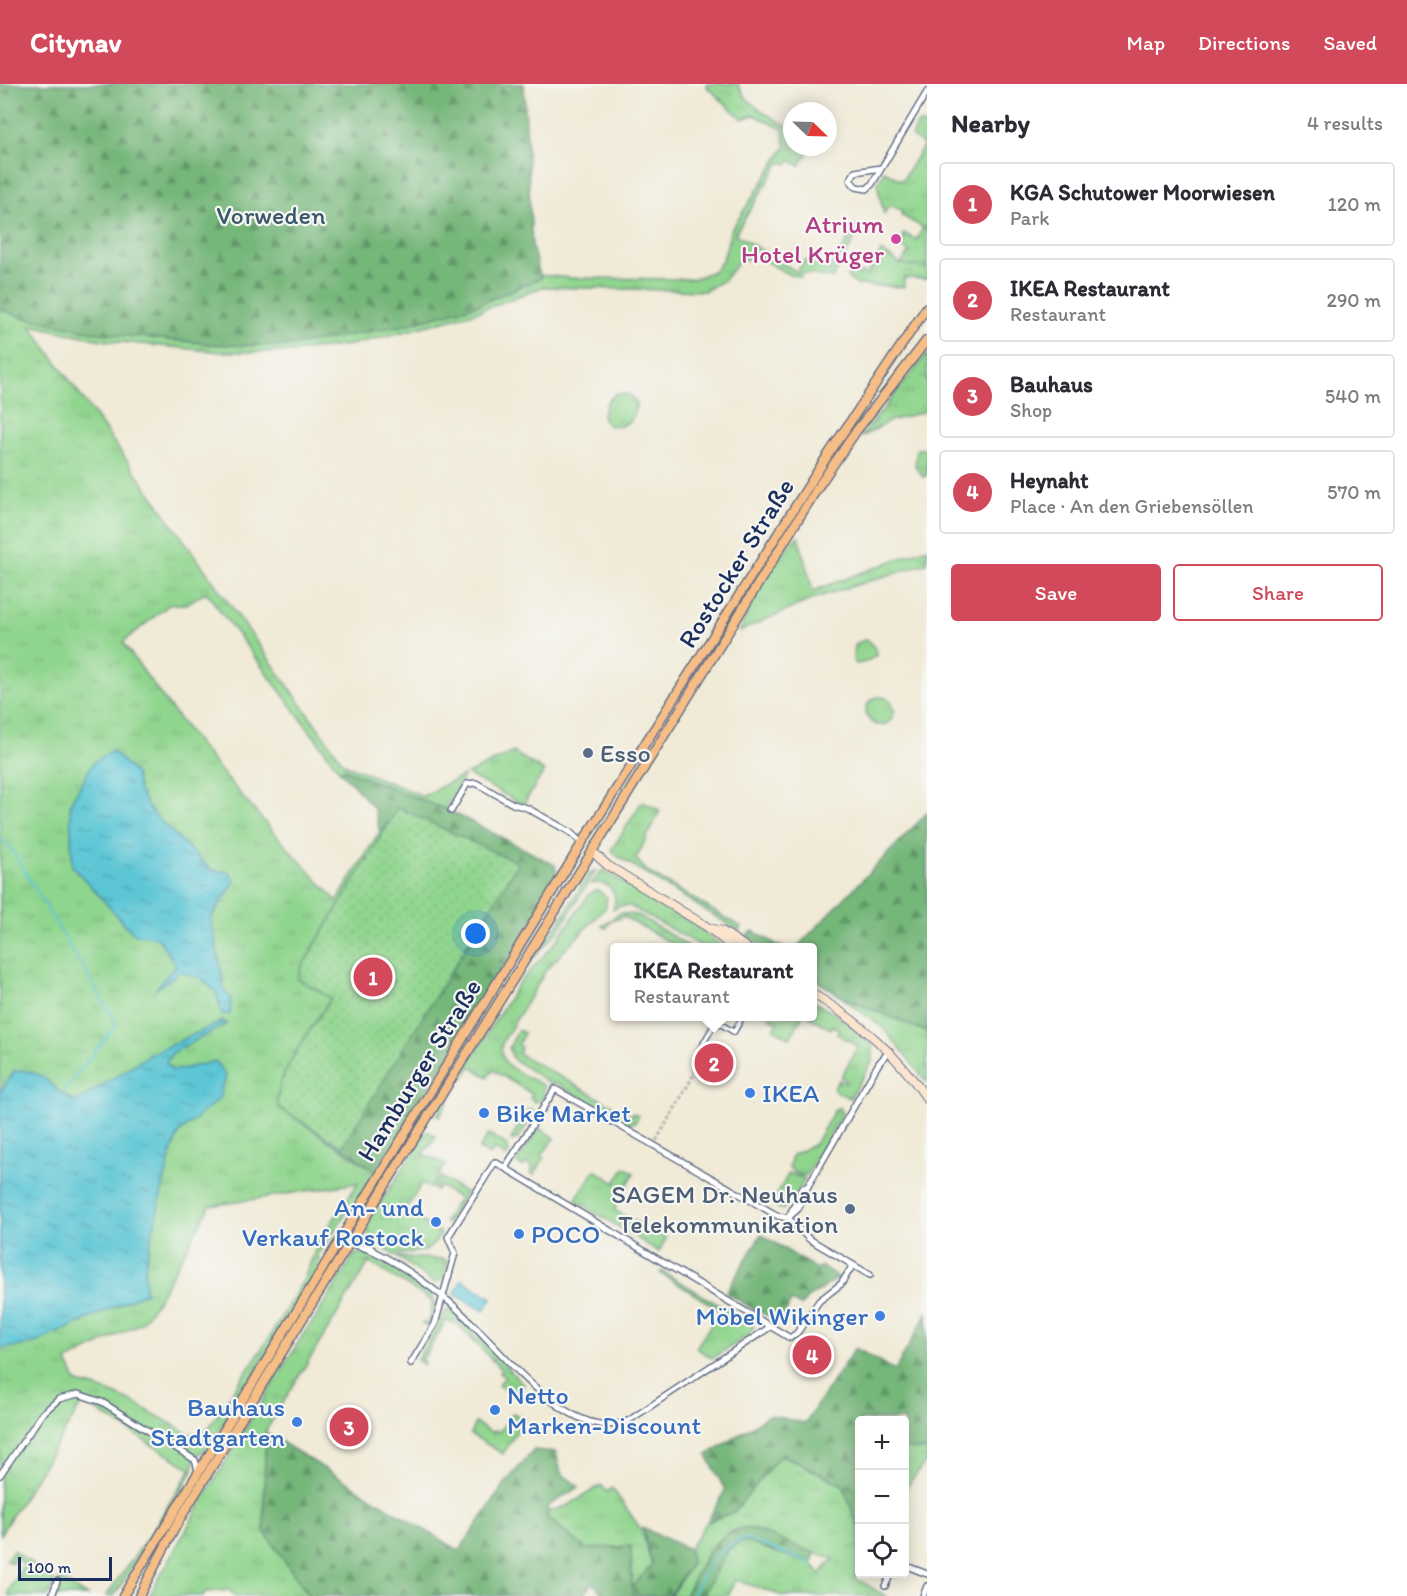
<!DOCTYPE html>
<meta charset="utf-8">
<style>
:root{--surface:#fff;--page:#f7f7f7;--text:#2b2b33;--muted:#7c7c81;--line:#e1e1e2;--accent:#d1495b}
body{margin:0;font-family:Itim,sans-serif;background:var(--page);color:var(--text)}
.controls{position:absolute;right:18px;bottom:18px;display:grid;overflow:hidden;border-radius:6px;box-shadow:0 3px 15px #0003}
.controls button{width:54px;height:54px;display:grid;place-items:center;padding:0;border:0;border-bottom:2px solid var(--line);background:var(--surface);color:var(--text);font:30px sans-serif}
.compass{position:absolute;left:783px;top:18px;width:54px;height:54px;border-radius:50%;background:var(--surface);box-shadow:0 3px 15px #0003;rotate:113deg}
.scale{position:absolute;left:18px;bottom:15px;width:94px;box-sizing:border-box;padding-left:6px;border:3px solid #1b2f5e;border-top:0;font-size:16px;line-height:21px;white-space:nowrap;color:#1b2f5e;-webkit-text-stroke:4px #f6f6f2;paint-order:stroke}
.you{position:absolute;left:476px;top:850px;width:21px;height:21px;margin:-15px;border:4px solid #fff;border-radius:50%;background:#1a73e8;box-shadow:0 0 0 9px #1a73e833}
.badge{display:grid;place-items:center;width:39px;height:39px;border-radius:50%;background:var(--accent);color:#fff;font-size:20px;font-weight:700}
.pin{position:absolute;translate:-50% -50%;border:3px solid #fff;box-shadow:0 2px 6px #0006}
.popup{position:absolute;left:610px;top:859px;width:207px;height:78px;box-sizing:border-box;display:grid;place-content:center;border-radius:6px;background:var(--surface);filter:drop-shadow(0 2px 4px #0005);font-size:20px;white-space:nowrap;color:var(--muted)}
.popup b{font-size:22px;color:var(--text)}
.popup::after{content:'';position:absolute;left:50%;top:100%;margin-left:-12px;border:12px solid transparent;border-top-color:var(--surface)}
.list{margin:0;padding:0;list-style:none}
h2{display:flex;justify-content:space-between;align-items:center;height:78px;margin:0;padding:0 24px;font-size:26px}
h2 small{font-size:20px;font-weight:400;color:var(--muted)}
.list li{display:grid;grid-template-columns:39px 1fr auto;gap:18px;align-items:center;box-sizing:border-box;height:84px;margin:0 12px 12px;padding:0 12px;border:2px solid var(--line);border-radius:6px}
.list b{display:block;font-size:22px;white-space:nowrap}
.list p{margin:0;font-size:20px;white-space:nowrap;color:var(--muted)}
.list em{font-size:20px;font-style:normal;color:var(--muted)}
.actions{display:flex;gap:12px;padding:18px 24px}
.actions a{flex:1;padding:14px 0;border:2px solid var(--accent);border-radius:6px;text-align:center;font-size:21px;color:var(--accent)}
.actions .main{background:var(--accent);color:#fff}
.icon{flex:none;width:33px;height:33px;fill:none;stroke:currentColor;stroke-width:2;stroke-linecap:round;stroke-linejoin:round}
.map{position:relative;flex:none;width:927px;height:1512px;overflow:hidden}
header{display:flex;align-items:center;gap:36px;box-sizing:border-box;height:84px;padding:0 30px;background:var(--accent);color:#fff}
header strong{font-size:28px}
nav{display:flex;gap:33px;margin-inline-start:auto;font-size:21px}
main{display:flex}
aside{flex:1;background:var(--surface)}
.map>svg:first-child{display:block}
.grass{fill:url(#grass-tufts);stroke:#568276;stroke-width:1.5;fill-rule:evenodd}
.forest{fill:url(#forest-firs);stroke:#48726c;stroke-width:1.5}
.park{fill:url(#park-crowns);stroke:#568276;stroke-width:1.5}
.garden{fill:url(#garden-dots);stroke:#568276;stroke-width:1.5}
.water{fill:url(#water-ripples);stroke:#3b7a9a;stroke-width:1.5}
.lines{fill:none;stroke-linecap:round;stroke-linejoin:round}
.stream{stroke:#5bc6d5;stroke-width:2}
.pedestrian-tunnel{stroke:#c5c5be;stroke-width:4;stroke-dasharray:4 2;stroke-linecap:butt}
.pedestrian-casing{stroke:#667088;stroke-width:7}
.minor-casing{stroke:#667088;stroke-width:8}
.secondary-casing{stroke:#667088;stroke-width:10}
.primary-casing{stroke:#667088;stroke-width:11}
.pedestrian{stroke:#fff;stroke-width:4}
.minor{stroke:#fff;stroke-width:5}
.secondary{stroke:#fbe5cf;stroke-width:8}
.primary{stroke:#f6be86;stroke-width:8}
.hotel-dot{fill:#d1479c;stroke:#f6f6f2;stroke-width:2}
.service-dot{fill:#5c6f8a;stroke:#f6f6f2;stroke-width:2}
.shop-dot{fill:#3f7fe0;stroke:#f6f6f2;stroke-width:2}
.labels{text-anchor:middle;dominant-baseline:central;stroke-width:4.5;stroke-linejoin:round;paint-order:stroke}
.park-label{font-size:26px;fill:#38586a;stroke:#f6f6f2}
.hotel-label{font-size:26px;fill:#b23c85;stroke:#f6f6f2;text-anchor:end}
.street-label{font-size:26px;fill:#1b2f5e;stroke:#f6f6f2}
.service-label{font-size:26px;fill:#4e5e75;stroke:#f6f6f2;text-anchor:start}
.shop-label{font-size:26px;fill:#366cbe;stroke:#f6f6f2;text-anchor:start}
</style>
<header>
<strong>Citynav</strong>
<nav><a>Map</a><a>Directions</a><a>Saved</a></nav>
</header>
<main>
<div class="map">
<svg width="927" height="1512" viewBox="0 0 927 1512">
<defs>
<pattern id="grass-tufts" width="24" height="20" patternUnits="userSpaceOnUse" patternTransform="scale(1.5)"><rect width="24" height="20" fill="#90d58e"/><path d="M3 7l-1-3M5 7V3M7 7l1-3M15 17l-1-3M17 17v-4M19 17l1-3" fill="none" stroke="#7cb77d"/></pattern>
<pattern id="forest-firs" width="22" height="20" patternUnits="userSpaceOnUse" patternTransform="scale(1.5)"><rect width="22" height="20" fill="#74b679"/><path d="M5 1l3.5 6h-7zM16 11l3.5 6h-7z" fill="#5e9466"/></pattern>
<pattern id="park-crowns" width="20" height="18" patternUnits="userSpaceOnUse" patternTransform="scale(1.5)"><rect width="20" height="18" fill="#90d58e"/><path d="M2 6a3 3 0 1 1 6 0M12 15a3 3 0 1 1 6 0" fill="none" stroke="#7cb77d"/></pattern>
<pattern id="garden-dots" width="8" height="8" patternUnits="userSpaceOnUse" patternTransform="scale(1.5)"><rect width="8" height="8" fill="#90d58e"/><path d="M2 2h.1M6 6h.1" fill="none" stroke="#7cb77d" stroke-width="1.8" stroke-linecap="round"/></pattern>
<pattern id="water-ripples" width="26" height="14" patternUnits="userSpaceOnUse" patternTransform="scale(1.5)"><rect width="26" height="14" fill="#5bc6d5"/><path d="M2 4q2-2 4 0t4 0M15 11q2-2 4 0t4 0" fill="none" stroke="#4aa1b0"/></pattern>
</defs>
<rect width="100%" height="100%" fill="#f6f6f2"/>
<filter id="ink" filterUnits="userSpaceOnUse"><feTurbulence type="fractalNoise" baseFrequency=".0167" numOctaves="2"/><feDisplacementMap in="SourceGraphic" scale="12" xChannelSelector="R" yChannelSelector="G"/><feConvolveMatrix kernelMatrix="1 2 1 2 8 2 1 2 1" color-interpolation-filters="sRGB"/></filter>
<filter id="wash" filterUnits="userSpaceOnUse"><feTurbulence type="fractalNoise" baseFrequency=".008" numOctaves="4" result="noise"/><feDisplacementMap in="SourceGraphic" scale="24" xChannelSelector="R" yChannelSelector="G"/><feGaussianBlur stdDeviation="1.35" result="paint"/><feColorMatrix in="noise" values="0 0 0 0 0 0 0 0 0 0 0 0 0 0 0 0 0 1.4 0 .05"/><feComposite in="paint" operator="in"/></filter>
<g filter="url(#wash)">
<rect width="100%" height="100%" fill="#f0ead6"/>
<!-- grass -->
<g class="grass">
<path d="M707 0H738C746 22 773 33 792 45V63H811L800 82 790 76 788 80 780 78 735 150 797 188 805 176 828 187 857 142 860 145 833 194 803 189 801 193 790 191 756 172 739 177 725 195 705 207 542 203 477 228 407 247 350 261 290 268H221L101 256 30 241 344 680 423 712 464 691 444 726 344 685 340 687 206 508 186 520H170L123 558C186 651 260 736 337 817L378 750 381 753 301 884 298 895 332 914 282 994 278 1023 375 1087 350 1127 348 1126 317 1173 320 1175 315 1191 209 1363C196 1368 194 1378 192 1389L114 1512H106L151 1449 191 1385 83 1318 0 1451V225L28 233 475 222 541 194V191L572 194 693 195 714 187 723 176 731 146 786 62 783 45 754 31 742 35 706 2ZM358 1099 318 1159 303 1197 267 1257 210 1342 201 1349 189 1350C154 1330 118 1306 77 1299L67 1277 141 1239 158 1216 210 1122Z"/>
<polygon points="918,39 927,41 927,146 901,131 902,126 889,121 884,130 877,100 884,87 902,97 924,61 912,53"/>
<polygon points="881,167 901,180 927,184 927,195 904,194 904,203 857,201 847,193 851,187 859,192 862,188 867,191"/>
<polygon points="927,270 927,327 890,337 861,353"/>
<polygon points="615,310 629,310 637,320 631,337 619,343 608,341 602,333 607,318"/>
<polygon points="917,365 927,365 927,391 923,393 915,382"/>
<path d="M798 452 813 507 927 464V479L815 514 740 547C750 518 775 473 798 452Z"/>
<polygon points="867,555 873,561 877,571 866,578 856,580 853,577 855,560"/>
<circle cx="880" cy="627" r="14"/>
<polygon points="513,668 544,687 525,718 521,720 467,690"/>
<polygon points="642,718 660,726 636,775 648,788 741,843 739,847 614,770 612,765"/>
<polygon points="596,786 559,846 525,884 558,840 588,791"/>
<path d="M603 786 685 835 724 863H703L630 822H620L613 825C619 809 609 796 591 800Z"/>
<path d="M597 806 607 813 606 823 546 886 502 959C496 985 529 992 544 1002L543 1015 535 1018 530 1014 532 1010 493 986 488 993 471 983 456 1002 440 1033 437 1031 442 1017 468 980 518 900 556 858 589 810Z"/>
<polygon points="620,829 638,831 690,863 678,863 623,832 620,835 612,835 606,844 602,842"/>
<polygon points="840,912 927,948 927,998 883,944"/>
<polygon points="813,917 840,933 873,962 873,976 850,1014 833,1006 839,996 845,999 847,997 841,993 858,962 837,950 839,945 833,942 831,945 809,933 813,932"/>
<polygon points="767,933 802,932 802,933 790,954 774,945 778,938"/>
<polygon points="518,946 524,949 518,961 521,963 519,970 631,1032 633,1029 639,1032 635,1038 628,1040 556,999 552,1001 513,975 509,964"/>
<polygon points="840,1023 842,1029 807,1091 802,1092 793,1088 789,1083 792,1071 815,1060 835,1025"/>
<polygon points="533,1025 534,1030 518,1055 511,1056 526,1027"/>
<polygon points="539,1044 555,1054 541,1072 544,1074 534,1091 531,1089 533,1084 526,1079 523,1083 516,1079"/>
<polygon points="427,1047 436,1052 423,1070 446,1080 431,1104 422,1099 405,1127 441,1149 433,1161 425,1167 394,1171 368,1153 368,1143 366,1141"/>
<polygon points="489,1050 507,1061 509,1069 506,1073 494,1065 490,1071 479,1065"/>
<polygon points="625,1083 634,1089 614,1126 666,1154 659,1168 575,1116 595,1086 615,1099"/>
<polygon points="789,1089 805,1095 792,1118 789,1117 783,1125 778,1124 772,1119"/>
<polygon points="441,1093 466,1109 447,1140 444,1138 459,1114 440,1102 436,1107 433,1105"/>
<path d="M362 1169 374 1172 430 1209C439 1219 434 1233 428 1243L421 1239 426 1240 430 1234 432 1217 369 1178 265 1348 264 1447 309 1512H235L229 1506 205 1508 203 1512H149L210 1403 304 1249 317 1232 354 1171Z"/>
<polygon points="397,1173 443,1175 448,1177 443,1195 435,1199"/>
<polygon points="662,1187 754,1242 748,1252 712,1274 696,1264 720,1226 660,1189"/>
<polygon points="451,1226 466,1238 475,1250 472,1253 474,1256 478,1253 524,1301 515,1311 498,1301 505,1293 499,1289 502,1286 454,1237 451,1239 446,1237 422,1276 424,1280 417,1276 446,1227"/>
<polygon points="513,1329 524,1335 503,1370 470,1350 475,1339 493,1349 495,1346 499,1348"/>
<polygon points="904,1365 927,1366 927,1376 905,1405"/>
<path d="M780 1370 843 1401 859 1446V1471L855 1494 886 1512H783L735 1496 728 1512H702L729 1465 743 1457 812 1480 820 1490 834 1474 825 1473 752 1445C712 1443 701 1482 685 1512H670L691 1480 689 1465 707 1438 734 1428Z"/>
<polygon points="601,1401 607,1408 612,1404 641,1445 652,1481 632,1504 631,1462 586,1465 547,1433 548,1428 569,1421"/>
<polygon points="13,1466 54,1496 49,1512 9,1512 8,1508 24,1480 15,1473 11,1479 6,1476"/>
<polygon points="60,1495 87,1512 54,1512"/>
</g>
<!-- forest -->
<g class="forest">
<polygon points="0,0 524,0 532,163 541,194 475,222 405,241 290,262 221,261 99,249 21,233 0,225"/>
<polygon points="343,685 452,728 555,781 558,794 400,1051 375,1087 342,1063 518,779 398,724 381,753 374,724 340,687"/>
<polygon points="927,729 927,948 840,912 813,894 813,864 797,863"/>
<polygon points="753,847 781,863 785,863 764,863 746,852"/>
<polygon points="761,1150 816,1185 822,1182 839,1194 807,1214 801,1222 791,1217 782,1237 757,1227 726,1209"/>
<polygon points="927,1229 927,1263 924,1268 927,1269 927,1366 905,1365 904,1336 860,1336 859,1446 843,1401 781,1370 734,1428 707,1438 725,1406 707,1371 769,1331 805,1339 855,1264 895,1286"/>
<polygon points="265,1348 459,1467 506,1398 534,1366 556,1368 561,1389 579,1403 548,1422 547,1433 586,1465 631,1462 632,1503 652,1481 643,1444 689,1465 691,1480 670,1512 604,1512 592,1498 583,1512 309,1512 264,1447"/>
<path d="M742 1444 752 1445 815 1469 812 1480 743 1457 728 1465 702 1512H685C701 1483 708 1454 742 1444Z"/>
</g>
<!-- park -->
<polygon class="park" points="923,144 927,146 927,184 901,180 909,168 897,160 902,159 905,154 902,152 904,149 916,156"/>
<!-- garden -->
<path class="garden" d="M398 724 518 779 342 1063 278 1023C271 994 316 939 331 914L298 895 301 884Z"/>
<!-- water -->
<g class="water">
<polygon points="112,666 135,690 139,707 150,726 211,786 228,788 235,797 211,834 225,907 231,915 230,930 222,930 216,908 199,892 194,893 181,887 155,906 176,881 158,854 134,850 72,782 70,720 93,679"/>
<path d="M223 937 226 940 172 969 166 979 173 987 216 977 226 992 219 1015 179 1049 171 1069 145 1181V1209L33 1260 0 1265V1008L14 987C49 984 50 1007 76 1018L151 970Z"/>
<polygon points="462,1196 492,1214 484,1227 454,1210"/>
</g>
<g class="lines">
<!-- stream -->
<g class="stream">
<polyline points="0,755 10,763 117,940 63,1007"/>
<path d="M692 1512C708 1482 711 1467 745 1454L812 1480"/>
</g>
</g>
</g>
<g filter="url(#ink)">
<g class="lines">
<!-- pedestrian-tunnel -->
<polyline class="pedestrian-tunnel" points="656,1057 704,973"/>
<defs>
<g id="pedestrian">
<polyline points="712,935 734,948 743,932"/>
<polyline points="704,973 699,967 719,932"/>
</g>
<g id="minor">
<polyline points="881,84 855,88 850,96 856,103 867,105 872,100 927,8"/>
<polyline points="451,727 467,700 476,699 513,720 527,724 570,748 582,759"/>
<polyline points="505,1084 555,1005 778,1132 788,1134 809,1155 870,1191"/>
<polyline points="808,1102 803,1104 788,1134 798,1125 808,1102 879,979 890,967"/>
<polyline points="355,1149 373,1166"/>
<path d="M350 1158C358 1163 367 1164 375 1168 400 1180 426 1199 447 1216 491 1250 565 1363 628 1337L770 1243"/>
<polyline points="411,1279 435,1240 455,1169 448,1153 495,1078 790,1254 797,1249 819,1217 841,1200 853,1181"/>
<polyline points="0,1391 42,1330 59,1315 78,1310 102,1318 195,1376 198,1386"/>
<polyline points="904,1481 927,1490"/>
<polyline points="885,1502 891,1490"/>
<polyline points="52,1512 57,1497"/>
<polyline points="923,1512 927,1502"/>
</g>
<g id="secondary">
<polyline points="594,769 607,781 709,844 722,847 747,864"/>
<polyline points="710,845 733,864"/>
<path d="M813 910C860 938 897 970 927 1015"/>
</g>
<g id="primary">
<polyline points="123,1512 582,759 828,371 927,223"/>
<polyline points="139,1512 178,1438 295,1247 820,400 857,346 927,256"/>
</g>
</defs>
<!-- pedestrian casing -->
<use href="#pedestrian" class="pedestrian-casing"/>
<!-- minor casing -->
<use href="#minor" class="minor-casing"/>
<!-- secondary casing -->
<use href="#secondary" class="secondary-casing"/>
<!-- primary casing -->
<use href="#primary" class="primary-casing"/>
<!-- pedestrian -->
<use href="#pedestrian" class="pedestrian"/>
<!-- minor -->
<use href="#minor" class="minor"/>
<!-- secondary -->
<use href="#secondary" class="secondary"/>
<!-- primary -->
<use href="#primary" class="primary"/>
</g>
</g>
<!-- markers -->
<circle class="hotel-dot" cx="896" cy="155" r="6"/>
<g class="service-dot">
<circle cx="588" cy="669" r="6"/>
<circle cx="850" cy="1125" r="6"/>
</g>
<g class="shop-dot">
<circle cx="750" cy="1009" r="6"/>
<circle cx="484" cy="1029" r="6"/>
<circle cx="436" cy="1138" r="6"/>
<circle cx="519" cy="1150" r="6"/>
<circle cx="880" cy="1232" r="6"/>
<circle cx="495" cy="1326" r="6"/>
<circle cx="297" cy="1338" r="6"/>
</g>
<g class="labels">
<!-- park labels -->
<g class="park-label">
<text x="271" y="131">Vorweden</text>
</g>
<!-- hotel labels -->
<g class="hotel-label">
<text x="884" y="140">Atrium<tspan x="884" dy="30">Hotel Krüger</tspan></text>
</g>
<!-- street labels -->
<g class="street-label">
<text transform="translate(736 479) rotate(-58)">Rostocker Straße</text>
<text transform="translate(419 986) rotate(-58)">Hamburger Straße</text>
</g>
<!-- service labels -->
<g class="service-label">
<text x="600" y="669">Esso</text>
<text x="838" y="1110" text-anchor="end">SAGEM Dr. Neuhaus<tspan x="838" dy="30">Telekommunikation</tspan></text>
</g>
<!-- shop labels -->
<g class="shop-label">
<text x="762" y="1009">IKEA</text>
<text x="496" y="1029">Bike Market</text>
<text x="424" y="1123" text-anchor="end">An- und<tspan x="424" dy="30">Verkauf Rostock</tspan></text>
<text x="531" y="1150">POCO</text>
<text x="868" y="1232" text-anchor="end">Möbel Wikinger</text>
<text x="507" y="1311">Netto<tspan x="507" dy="30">Marken-Discount</tspan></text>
<text x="285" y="1323" text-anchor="end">Bauhaus<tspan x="285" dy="30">Stadtgarten</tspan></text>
</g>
</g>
</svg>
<div class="controls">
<button>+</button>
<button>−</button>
<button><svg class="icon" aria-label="locate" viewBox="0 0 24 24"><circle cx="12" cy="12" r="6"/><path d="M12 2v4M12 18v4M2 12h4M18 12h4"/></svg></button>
</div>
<svg class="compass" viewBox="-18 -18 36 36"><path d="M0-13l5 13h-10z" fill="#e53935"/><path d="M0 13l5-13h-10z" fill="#7c7c81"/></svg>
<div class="scale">100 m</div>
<div class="you"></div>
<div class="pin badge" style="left:373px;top:893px">1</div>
<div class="pin badge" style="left:714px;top:979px">2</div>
<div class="popup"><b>IKEA Restaurant</b>Restaurant</div>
<div class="pin badge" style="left:349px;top:1343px">3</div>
<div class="pin badge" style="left:812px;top:1271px">4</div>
</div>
<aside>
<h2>Nearby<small>4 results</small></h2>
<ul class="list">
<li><span class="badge">1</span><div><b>KGA Schutower Moorwiesen</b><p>Park</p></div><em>120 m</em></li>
<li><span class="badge">2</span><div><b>IKEA Restaurant</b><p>Restaurant</p></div><em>290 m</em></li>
<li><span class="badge">3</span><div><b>Bauhaus</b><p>Shop</p></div><em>540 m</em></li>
<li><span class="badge">4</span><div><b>Heynaht</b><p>Place · An den Griebensöllen</p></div><em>570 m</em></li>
</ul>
<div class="actions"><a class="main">Save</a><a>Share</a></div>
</aside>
</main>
